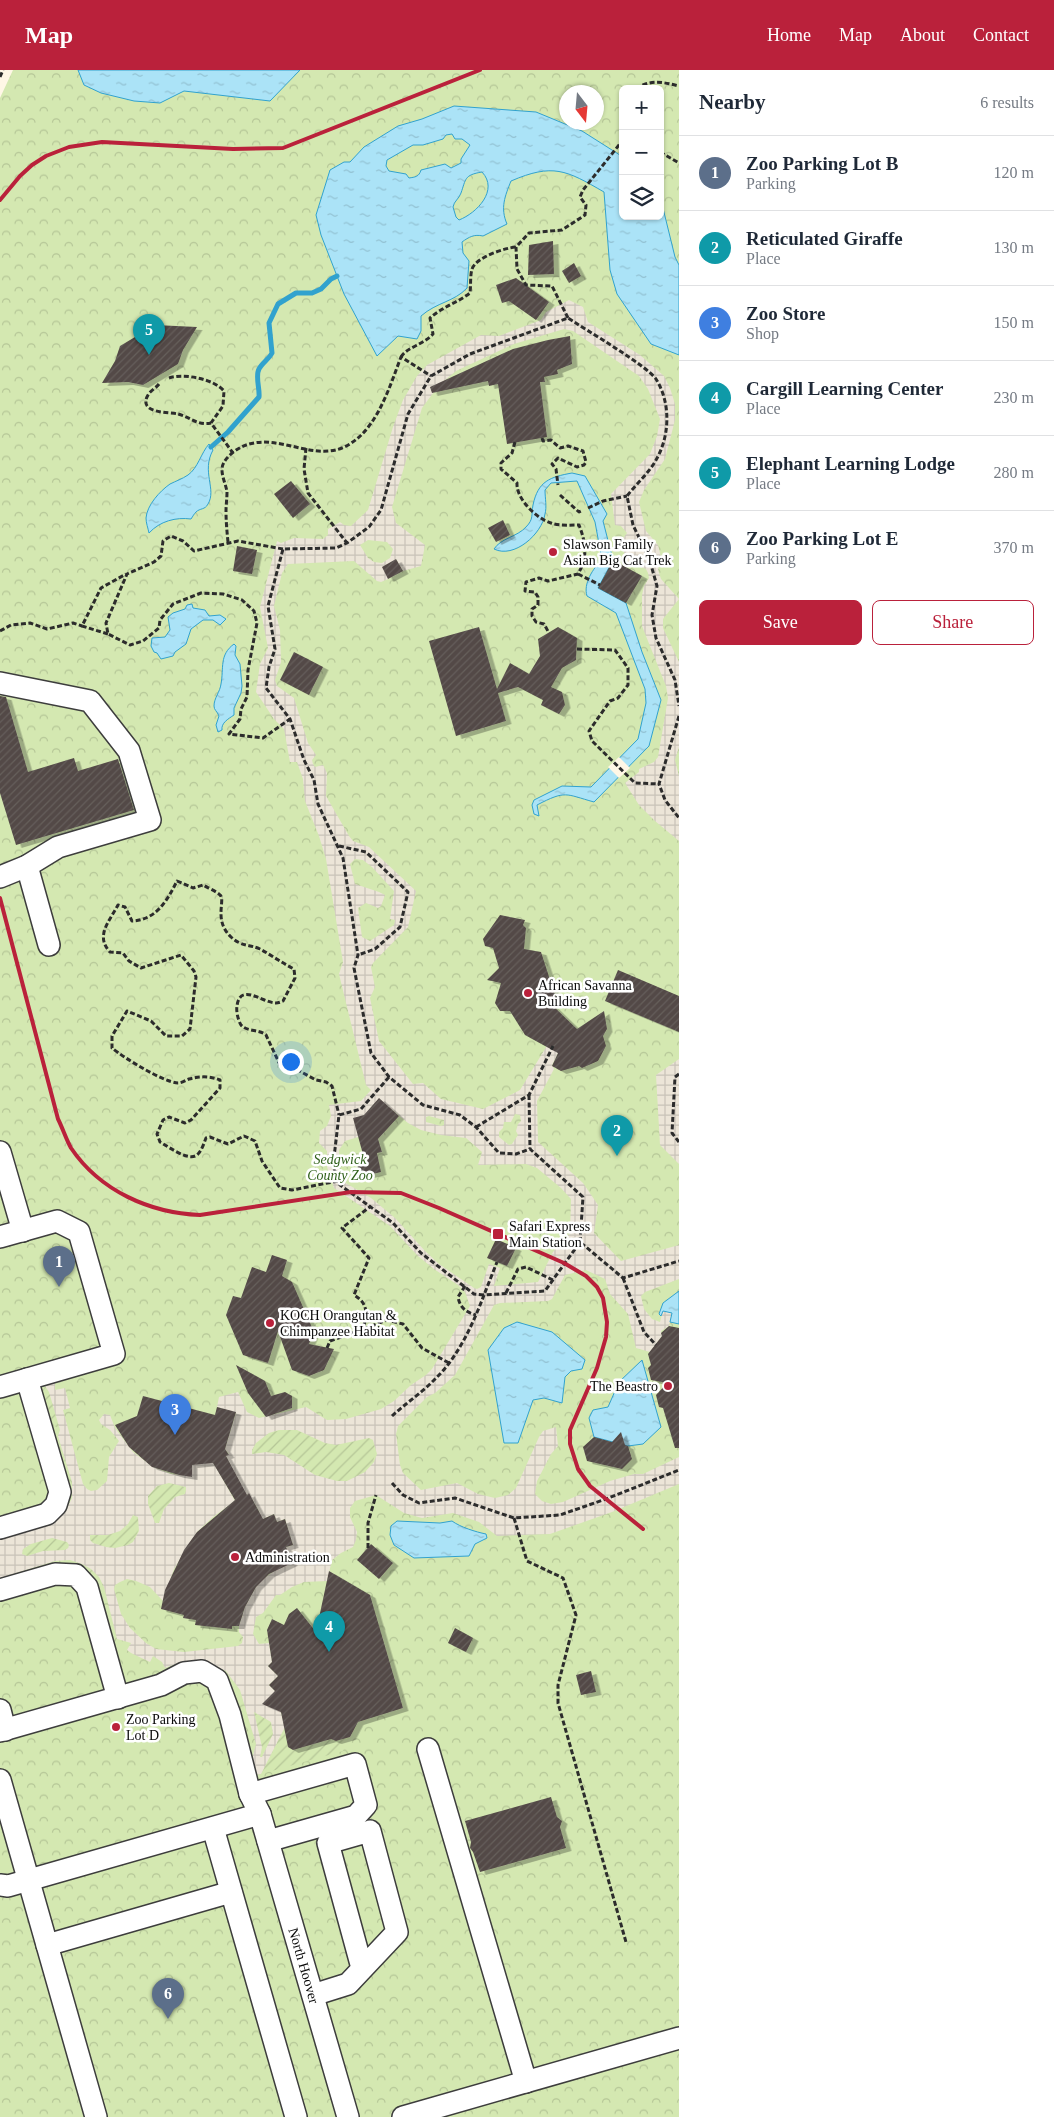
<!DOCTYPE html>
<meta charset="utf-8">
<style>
:root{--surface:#fff;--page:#f6f6f7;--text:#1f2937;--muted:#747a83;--line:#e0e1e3;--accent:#ba213b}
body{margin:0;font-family:Georgia,serif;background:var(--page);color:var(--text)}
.controls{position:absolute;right:15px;top:15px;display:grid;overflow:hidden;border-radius:8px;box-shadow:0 1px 4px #0004}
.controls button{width:45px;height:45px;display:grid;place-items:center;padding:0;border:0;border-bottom:1px solid var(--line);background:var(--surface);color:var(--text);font:25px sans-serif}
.compass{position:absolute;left:559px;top:15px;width:45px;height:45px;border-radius:50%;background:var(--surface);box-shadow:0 1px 4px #0004;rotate:164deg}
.you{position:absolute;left:290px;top:991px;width:18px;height:18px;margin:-12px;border:4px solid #fff;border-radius:50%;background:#1a73e8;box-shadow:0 0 0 8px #1a73e833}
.badge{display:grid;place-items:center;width:32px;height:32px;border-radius:50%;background:var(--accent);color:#fff;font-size:16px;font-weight:700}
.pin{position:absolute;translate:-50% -41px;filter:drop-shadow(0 1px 2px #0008)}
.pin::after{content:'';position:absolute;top:26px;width:18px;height:15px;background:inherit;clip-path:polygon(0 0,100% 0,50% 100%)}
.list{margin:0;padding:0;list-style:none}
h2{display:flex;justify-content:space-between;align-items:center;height:65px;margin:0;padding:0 20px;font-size:21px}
h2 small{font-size:16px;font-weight:400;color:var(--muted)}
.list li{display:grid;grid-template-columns:32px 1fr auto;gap:15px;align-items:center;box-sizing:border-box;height:75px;padding:0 20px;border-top:1px solid var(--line)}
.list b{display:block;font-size:19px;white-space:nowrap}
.list p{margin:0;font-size:16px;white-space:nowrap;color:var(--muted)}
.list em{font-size:16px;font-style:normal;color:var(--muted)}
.actions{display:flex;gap:10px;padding:15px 20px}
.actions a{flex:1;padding:11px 0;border:1px solid var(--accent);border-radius:8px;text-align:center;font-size:18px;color:var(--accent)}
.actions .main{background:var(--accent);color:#fff}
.icon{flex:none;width:28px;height:28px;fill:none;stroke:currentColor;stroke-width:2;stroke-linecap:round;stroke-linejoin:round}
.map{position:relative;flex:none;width:679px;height:2047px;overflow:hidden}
header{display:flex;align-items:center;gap:30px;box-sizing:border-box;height:70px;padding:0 25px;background:var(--accent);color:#fff}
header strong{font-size:24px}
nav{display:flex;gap:28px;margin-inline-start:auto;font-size:18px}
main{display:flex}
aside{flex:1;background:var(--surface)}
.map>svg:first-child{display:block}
.park{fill:url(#park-crowns);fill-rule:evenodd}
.garden{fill:url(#garden-furrows)}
.plaza{fill:url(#plaza-grid);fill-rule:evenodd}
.water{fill:url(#water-ripples);stroke:#31a2ce;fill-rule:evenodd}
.pier{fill:#fff7e6}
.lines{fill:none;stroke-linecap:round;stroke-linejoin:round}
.stream{stroke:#31a2ce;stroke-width:5}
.building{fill:url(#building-hatch);filter:url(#shadow)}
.minor-casing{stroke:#3d3d3d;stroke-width:24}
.path{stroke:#2c2c2c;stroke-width:3;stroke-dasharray:5 2.5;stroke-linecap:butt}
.minor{stroke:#fff;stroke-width:21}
.rail{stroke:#ba213b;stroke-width:4}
.poi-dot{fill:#ba213b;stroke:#fff;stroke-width:2}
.labels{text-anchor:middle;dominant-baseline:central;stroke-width:5;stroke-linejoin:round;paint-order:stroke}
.poi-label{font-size:14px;fill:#0a0a0a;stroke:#fff;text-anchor:start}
.park-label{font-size:14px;font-style:italic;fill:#31611b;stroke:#fff}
.street-label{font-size:14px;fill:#0a0a0a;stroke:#fff}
</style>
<header>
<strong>Map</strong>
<nav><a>Home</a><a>Map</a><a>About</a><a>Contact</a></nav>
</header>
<main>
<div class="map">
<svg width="679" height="2047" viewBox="0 0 679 2047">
<defs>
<pattern id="park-crowns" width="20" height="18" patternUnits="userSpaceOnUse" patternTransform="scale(1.25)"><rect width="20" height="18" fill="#d4e8b1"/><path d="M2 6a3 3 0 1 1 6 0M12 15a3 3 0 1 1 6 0" fill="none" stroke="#b5c697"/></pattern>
<pattern id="garden-furrows" width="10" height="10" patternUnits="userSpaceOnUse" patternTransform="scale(1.25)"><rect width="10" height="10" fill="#d4e8b1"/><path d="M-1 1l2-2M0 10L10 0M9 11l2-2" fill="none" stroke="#b5c697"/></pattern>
<pattern id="plaza-grid" width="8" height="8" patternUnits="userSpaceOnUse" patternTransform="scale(1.25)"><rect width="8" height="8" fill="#ece5d8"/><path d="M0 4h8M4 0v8" fill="none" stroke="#c9c3b8"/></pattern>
<pattern id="water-ripples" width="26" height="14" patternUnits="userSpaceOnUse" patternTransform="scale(1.25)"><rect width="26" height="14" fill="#abe3f7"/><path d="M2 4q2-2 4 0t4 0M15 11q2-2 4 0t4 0" fill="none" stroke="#92c1d2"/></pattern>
<pattern id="building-hatch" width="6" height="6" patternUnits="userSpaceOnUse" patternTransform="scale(1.25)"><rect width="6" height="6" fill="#524946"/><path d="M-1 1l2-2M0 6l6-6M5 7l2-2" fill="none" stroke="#665f5c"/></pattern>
<filter id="shadow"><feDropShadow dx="5.5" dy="3" stdDeviation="0" flood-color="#0004"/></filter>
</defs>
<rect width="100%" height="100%" fill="#fff7e6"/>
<!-- park -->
<path class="park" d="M13 0H679V2047H0V28ZM623 19H660V146H623ZM566 22H596V52H566Z"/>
<!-- garden -->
<g class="garden">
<path d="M45 1316 49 1322 60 1360C48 1353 39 1329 45 1316Z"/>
<path d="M289 1359C303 1360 313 1370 326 1373 341 1377 355 1370 369 1368L373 1370C382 1392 361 1413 338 1411 327 1410 314 1405 305 1399 298 1395 291 1387 283 1385 273 1383 261 1385 252 1385 252 1367 275 1360 289 1359Z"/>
<path d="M169 1413 186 1417 185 1424C171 1427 164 1441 159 1453H155L148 1434V1426L157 1416Z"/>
<path d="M133 1445 138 1447C145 1477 108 1488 90 1470V1465H101L125 1458Z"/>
<polygon points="52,1468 67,1472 69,1475 68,1478 65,1480 43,1481 27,1486 22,1484 23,1479 38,1471"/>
<polygon points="253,1642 271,1652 273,1664 262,1688 260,1687"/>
<polygon points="284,1660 288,1677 293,1680 331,1669 336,1671 350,1667 343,1681 261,1704"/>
</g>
<!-- plaza -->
<g class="plaza">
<path d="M569 230 583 237 588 252 640 285 664 306 670 318 675 334V350L665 389 644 420 639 432 646 461 658 475 661 487 658 500 661 509 679 529 663 549V558L679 592V677L675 690 679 706V771L655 751 639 735 625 713 639 702V699L654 692 658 687 668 628 666 616 642 556V525L644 516 649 508 648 503 646 499 628 492 620 473 627 463 621 456 615 455 611 424 650 384 657 366 660 349 648 319 639 306 573 261 564 259 514 274 456 301 439 315 422 338 392 437 396 453 425 475 421 496 403 501 396 489 388 509 381 512 377 511 354 491 288 494 282 503 274 536 280 560 281 592 275 610 277 616 294 628 308 673 316 685 312 690 313 694 315 697 323 695 327 703 326 726 349 766 353 771 369 777 416 821 408 857 373 893 371 897 375 917 370 928 379 971 413 1014 423 1013 441 1029 483 1039 520 1020 548 974 559 981 552 995 554 999 537 1031 538 1072 583 1113 598 1135 594 1163 621 1191 679 1175V1209L645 1222 641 1226 644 1239 652 1249 660 1252 663 1241 672 1243 669 1256 661 1261 662 1266 650 1282 636 1278 628 1244 610 1224 605 1209 586 1200 565 1205 552 1229 548 1231 500 1233 494 1235 455 1305 435 1323 427 1327 398 1356 396 1364 400 1395 403 1403 421 1420 457 1413 478 1424 495 1428 508 1425 516 1418 539 1367 543 1361 556 1357 558 1376 551 1384 537 1411 535 1424 542 1431 551 1434 563 1432 610 1411 634 1404H643L679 1387V1414L612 1442 550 1464 497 1466 479 1452 453 1443 422 1448 404 1443 376 1425 355 1431 350 1438V1447L357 1462 356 1470 353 1477 341 1483 332 1490 327 1511 304 1512 292 1517 280 1525H276L263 1543 256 1547 253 1564 259 1574 269 1573 272 1592 268 1596 278 1606 269 1615 275 1621 285 1657 261 1704 255 1705 252 1689 256 1674 240 1620 226 1601 202 1591H184L165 1598 162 1592 153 1586 150 1592 131 1583 127 1580 131 1573 117 1569 104 1517 99 1507 91 1499 82 1494 70 1490 55 1491 0 1508V1469L52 1454 65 1442 72 1428V1412L58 1366 60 1360 49 1322 45 1316 55 1311V1320L65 1318 70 1338 63 1340 83 1414 87 1419 91 1421 97 1420 107 1411 109 1387 119 1371 110 1360 101 1354 99 1350 104 1344 110 1345 115 1358 133 1382 153 1397 171 1404 191 1406 192 1394 213 1392 235 1431 213 1447 197 1462 174 1499 163 1531 150 1517 136 1511 127 1509 120 1512 115 1515 114 1519 121 1544 130 1558 146 1573 156 1579 184 1582 238 1576 242 1573 243 1567 239 1562V1556L245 1537 256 1517 262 1510 277 1499 291 1493 286 1477 293 1475 285 1449 277 1452 274 1444 261 1450 259 1441 249 1424 246 1425 226 1386 229 1384 225 1379 236 1343 217 1337 219 1327 238 1322 247 1342 259 1348 306 1337 327 1350 346 1349 381 1339 394 1331 411 1315 426 1305 432 1299 470 1236 465 1222 458 1215 434 1199 418 1186 390 1156 334 1118 327 1097V1081L319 1073 320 1061 327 1056 331 1046 329 1035 361 1031 371 1020 366 1015 339 904 343 892 326 789 319 766 305 731 303 709 297 692H290L284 659 274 649 256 622 260 594 268 578 260 537 277 471 281 473 294 468 323 469 328 465V459L340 452 344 455 351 456 368 440 393 357 403 330 417 306 427 295 481 265 499 266 541 250 546 242ZM368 470 387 472 393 479 390 488 382 493 374 492 368 488 360 475ZM355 789 363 790 372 797 394 821 390 849 395 850 394 855 370 871 362 867 358 838 366 833 378 838 381 836 385 825 379 822 355 814 350 794ZM379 1029 408 1053 421 1060 441 1065 466 1068 482 1082 478 1095 526 1094 537 1098 561 1118 571 1129 570 1163 553 1182 538 1212 494 1216 500 1198 489 1194 481 1217 477 1219 474 1218 439 1194 425 1181 395 1148 371 1128 344 1112 339 1105V1080L345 1071 368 1064ZM515 1044 520 1045 521 1051 518 1054 516 1061 518 1065 512 1074 509 1075 499 1067V1062L503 1058 504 1052H511ZM429 1046 444 1050V1055L441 1056 426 1052V1047ZM279 1360H297L325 1373 336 1375 369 1368 373 1370 377 1384 374 1392 365 1402 347 1411H337L315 1405 284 1385 266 1382 252 1384V1380L256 1373 269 1363ZM169 1413 186 1417V1420L185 1424 175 1427 164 1439 159 1453H155L148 1434V1426L157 1416ZM133 1445 138 1447 139 1461 133 1472 128 1475 115 1478 106 1477 93 1473 90 1470V1465H108L120 1461 128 1454ZM52 1468 67 1472 69 1475 68 1478 65 1480 43 1481 27 1486 22 1484 23 1479 31 1474ZM254 1642 271 1652 273 1664 262 1687H260L262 1677Z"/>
<polygon points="679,989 679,1094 660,1075 656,1005"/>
</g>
<!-- water -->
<g class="water">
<polygon points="78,0 300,0 270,31 184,21 160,33 134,31 101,23 84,15"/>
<path d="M454 36 536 42 582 61 623 87V146H660V126L675 187 679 195V285L651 274 617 224 610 200 604 122C566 100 553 93 511 111 505 126 500 138 507 154L483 166C474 164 469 167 462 172L463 183 469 191 467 218C454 232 437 232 421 246V261L417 269 398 266 377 286 344 224 321 165 316 145 330 100 344 92H350L364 77 398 56 422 49ZM452 64 455 69H462L470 75 461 89V93L451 98 445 94 421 100C419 107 415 107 409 108L406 104 389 101 386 96 387 90 413 75H423L443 69 446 65ZM482 102C499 120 477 143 459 150L456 147 453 137C454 131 459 129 461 123 466 109 464 105 482 102Z"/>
<path d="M209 374 213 380C201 402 217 419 208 434 205 440 200 438 196 442 194 444 193 446 191 449 176 447 160 451 149 463 148 458 146 453 146 448 147 435 160 421 170 414 176 411 182 409 188 405 198 398 201 383 209 374Z"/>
<path d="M572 403 585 406 607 444 603 451 613 490 598 518 626 533 642 582 661 630 649 676 594 732C565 724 566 720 537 735L539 746 534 744 532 735 534 730 562 716 591 717 638 669 646 633 645 619 616 543 587 526C583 514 593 498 602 490L595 452 577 411 551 413 545 420C545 428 547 437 545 444 542 464 514 489 494 479 501 468 517 467 526 457 534 449 531 445 533 435 538 411 550 407 572 403Z"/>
<polygon points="192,534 193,538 205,540 209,546 220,545 226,549 220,555 213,550 203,550 191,559 186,574 175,582 173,586 161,589 157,583 154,582 151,576 152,568 165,567 170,560 168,547 173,543 185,539 187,535"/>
<path d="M234 574 236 576 235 585 240 594 242 616 241 623 234 638V645C228 649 221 653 222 660L218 662 216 655 219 646C217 641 214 640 214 636 214 628 220 622 221 614 224 598 219 585 234 574Z"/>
<polygon points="679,1221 679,1254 670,1252 672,1243 663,1241 661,1246 659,1244 663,1233"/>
<polygon points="517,1252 552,1262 585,1290 582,1299 571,1301 565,1307 562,1333 544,1328 533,1330 518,1373 504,1373 488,1280 504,1258"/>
<polygon points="642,1290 661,1357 643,1374 628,1376 594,1367 589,1348 593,1340 608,1337 619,1312"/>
<path d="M397 1451 440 1453 452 1451C460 1457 476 1462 486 1464L487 1468 475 1474 469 1486 414 1488 394 1475 390 1465 391 1456Z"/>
</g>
<!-- pier -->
<polygon class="pier" points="619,687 630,698 619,708 608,697"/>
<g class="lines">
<!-- stream -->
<path class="stream" d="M211 377 228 362 259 327C260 319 255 306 259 299 262 293 269 289 272 283L269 253 278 234 296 223H312L321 219 331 209 337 206"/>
</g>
<!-- building -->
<g class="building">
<polygon points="553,171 554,204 528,205 529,175"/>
<polygon points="574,193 581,206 569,213 562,201"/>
<polygon points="516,208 549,232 536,250 509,231 502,233 496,215"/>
<polygon points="155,255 197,257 183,280 178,294 143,315 128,312 102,313 115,291 120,276"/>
<polygon points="570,266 572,294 557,300 558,304 544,307 545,312 540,312 547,367 507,374 498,314 489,316 488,311 432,323 430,317 513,279 548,270"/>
<polygon points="291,411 310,434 293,448 274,424"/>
<polygon points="503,450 510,465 496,472 488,458"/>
<polygon points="237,476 257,480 252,504 233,501"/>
<polygon points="396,489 403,501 388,509 382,497"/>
<polygon points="613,490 642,506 626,533 598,518"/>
<polygon points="479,557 497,619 510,593 529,604 540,586 538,569 558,557 577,568 576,590 562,598 551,617 562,622 565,635 559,644 541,635 543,630 518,617 498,623 506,651 456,666 429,571"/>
<polygon points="294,582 323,597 309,625 280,610"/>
<polygon points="0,626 6,627 28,702 74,688 78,701 118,689 134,740 16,775 0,723"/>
<polygon points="500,845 525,850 523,855 526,858 524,879 541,882 556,928 550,933 577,959 604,941 607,959 603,966 606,976 598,991 582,998 579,996 561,1001 552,996 558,983 525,965 510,941 500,941 495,933 501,913 487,910 499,898 493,878 485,876 483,869"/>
<polygon points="618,900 679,926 679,962 605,931"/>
<polygon points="379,1028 399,1046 378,1069 382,1082 377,1083 381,1102 360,1107 356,1090 364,1088 353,1048 364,1045"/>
<polygon points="496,1169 516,1178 507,1196 487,1188"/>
<polygon points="272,1185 287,1190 282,1206 292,1212 314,1262 309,1274 334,1279 324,1300 309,1306 292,1300 278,1261 268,1293 243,1285 226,1245 233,1226 241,1228 252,1197 266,1202"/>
<polygon points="669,1256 679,1258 679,1378 675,1378 663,1338 659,1337 656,1325 667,1313 651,1310 648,1298 651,1295 648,1284 662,1266 661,1263"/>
<polygon points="236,1295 265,1311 271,1326 285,1322 292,1326 292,1338 266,1347 248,1323"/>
<polygon points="143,1326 215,1345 217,1337 236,1342 225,1379 229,1385 226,1386 247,1425 249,1423 263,1449 274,1444 277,1452 285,1449 293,1475 286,1477 292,1493 269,1504 256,1517 245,1537 239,1556 232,1556 232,1559 195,1555 196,1550 183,1548 184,1545 161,1539 165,1520 184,1480 197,1462 235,1430 213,1393 192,1395 192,1407 179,1405 152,1397 129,1377 115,1355 137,1346"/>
<polygon points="621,1362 625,1375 628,1376 632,1389 622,1399 587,1391 583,1377 594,1367 612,1372"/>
<polygon points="371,1474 393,1493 379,1509 357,1490"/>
<polygon points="329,1501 370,1525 403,1638 358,1652 350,1667 336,1671 331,1669 293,1680 288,1677 281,1642 262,1634 275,1621 269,1615 278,1606 268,1596 272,1592 267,1560 272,1549 284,1555 289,1544 297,1538 316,1562"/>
<polygon points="455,1558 473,1568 466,1582 448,1573"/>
<polygon points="591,1601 596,1622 581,1625 576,1605"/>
<polygon points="551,1727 557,1747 562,1751 560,1757 566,1778 480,1802 473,1782 470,1778 471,1772 465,1751"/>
</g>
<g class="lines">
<defs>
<g id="minor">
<polyline points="0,613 90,631 129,681 150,750 58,777 27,796 0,807"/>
<polyline points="27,796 49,875"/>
<polyline points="0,1082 23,1161"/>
<polyline points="0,1167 57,1151 79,1162 114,1284 0,1317"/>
<polyline points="0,1458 47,1444 56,1435 60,1422 27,1309"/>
<polyline points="0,1520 55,1504 76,1505 87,1517 118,1628"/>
<polyline points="0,1640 5,1660"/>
<path id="s1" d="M0 1661 161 1615 184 1603 202 1601 217 1610 230 1645 250 1724 260 1744 348 2047"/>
<polyline points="428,1679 526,2012"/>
<polyline points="0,1710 96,2047"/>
<polyline points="250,1724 355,1694 366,1735 356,1746 268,1771"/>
<polyline points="213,1758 296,2047"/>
<polyline points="0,1815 8,1816 260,1744"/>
<polyline points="47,1875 231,1822"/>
<polyline points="313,1925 348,1914 397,1862 370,1761 328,1773 362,1898"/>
<polyline points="403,2047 679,1968"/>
</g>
</defs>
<!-- minor casing -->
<use href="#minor" class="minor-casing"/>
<!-- path -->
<g class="path">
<polyline points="0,7 3,0"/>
<path d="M636 19C650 9 663 12 679 16"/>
<polyline points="660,82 679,93"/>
<polyline points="568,248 552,216 526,215 517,199 516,177 529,163 562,160 585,145 586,135 580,127 583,120 623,70"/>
<path d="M401 287C407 277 423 275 433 264L430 248C442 237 457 233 470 223 471 215 470 206 472 199 476 187 505 178 516 177"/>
<path d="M169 308C184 303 214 309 224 321L223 336 211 353 233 383"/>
<path d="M159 314C156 318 150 321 148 325 137 344 170 342 178 344 190 347 198 356 211 353"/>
<polyline points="542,368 543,371 551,370 560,378 568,376 583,381 586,392 584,395 577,397 558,388 552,394 556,399 558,415"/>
<path d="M515 372 512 383 501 393V399L517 413C516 429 537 449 551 453 559 456 571 455 579 455 586 473 588 487 578 504L548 511 539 508 526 512 525 521 535 522 538 527V535L532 539V546L536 552 544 554 549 563"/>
<polyline points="306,378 304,399 308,423 347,473"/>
<polyline points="560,425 579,442 581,441"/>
<polyline points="588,438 603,431 627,426"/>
<path d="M228 472C227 462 226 452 226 441 226 435 227 429 227 422 226 415 222 407 222 400 222 393 226 389 231 384 266 354 307 392 342 378 376 364 389 318 401 287L431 306"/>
<polyline points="283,479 238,471 194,481 183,471 171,466 163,471 161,486 154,492 127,504 106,553 108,564 130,575 143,571 159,558 160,550 173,534 201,523 223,524 242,530 254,541 257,553 248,600 247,627 241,639 240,649 229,664 263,668 290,649"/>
<polyline points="578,504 600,515"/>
<polyline points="0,561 11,555 30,553 47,559 73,553 82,556"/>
<polyline points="108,564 82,556 101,518 126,504"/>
<polyline points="577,579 615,580 628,598 628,615 618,628 610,631 589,661 592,671 635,713 659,714"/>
<polyline points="679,646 659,714 665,730 679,748"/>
<polyline points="339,776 366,782 408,822 400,857 375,879 358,885"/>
<polyline points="679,1004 675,1007 672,1063 679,1072"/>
<polyline points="389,1007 361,1039 339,1045 333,1096 340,1115 393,1153 421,1183 474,1224 484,1225 497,1192"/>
<polyline points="529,1025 530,1079"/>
<polyline points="476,1057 529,1025 553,976"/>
<path d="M338 1111 292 1120 280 1118 262 1091 255 1071 244 1066 228 1074 210 1067 206 1068C204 1073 202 1080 198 1084 190 1093 169 1077 160 1072L157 1064 163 1050 169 1047 185 1053 191 1050 220 1018V1010C210 1006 200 1006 189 1009 186 1010 182 1013 178 1013 163 1012 124 988 112 978V966L127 941 151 951 166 966H182L190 959 196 907 194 901 181 885 141 898 129 891 123 883 110 882C95 866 109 852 118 835L125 837 132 851C156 850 167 831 177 811L193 818 203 815C208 818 216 821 220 825 226 830 213 850 231 867 242 877 249 874 260 879 271 885 282 893 294 899L295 908 283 931C281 932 278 933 276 933 263 933 240 912 237 936 236 941 238 950 241 955 247 962 259 959 266 965L281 997 286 999 294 998 316 1010 326 1012 332 1016 339 1045"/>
<path d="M580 1172 583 1127 530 1079 516 1084 499 1083 476 1057 460 1045 423 1035 389 1007 371 983 354 898 358 885 343 788 318 734 314 710 304 690 290 649 266 618 269 597 275 579 268 536 283 479 336 478 347 473 369 457 381 440 408 344 431 306 470 284 568 248C586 260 646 295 656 309 671 333 670 366 656 390 649 403 636 414 627 426L633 455 649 488 657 516 652 545 656 568 675 610 679 636"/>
<polyline points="623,1208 644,1262 656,1275"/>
<path d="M465 1216 458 1227C460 1238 466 1242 476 1245"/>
<polyline points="506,1223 518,1199 526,1197 553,1210"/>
<polyline points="364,1259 387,1250 403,1254 422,1278 449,1293"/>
<path d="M327 1278 330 1271 363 1259C367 1244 369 1234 354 1225L369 1188 342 1158 371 1136"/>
<path d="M392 1346C406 1333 423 1322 436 1308 458 1287 473 1254 484 1225L545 1221 580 1172 623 1208 679 1191"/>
<polyline points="392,1413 403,1425 419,1433 455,1428 514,1448 560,1445 606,1429 679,1400"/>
<polyline points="514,1448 527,1491 563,1508 576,1545 558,1615 558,1633 626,1872"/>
<polyline points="368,1478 368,1453 376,1425"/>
</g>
<!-- minor -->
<use href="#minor" class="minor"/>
<!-- rail -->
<g class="rail">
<polyline points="0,130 20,106 32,95 46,86 69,77 102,72 233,79 283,78 480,0"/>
<path d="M0 828 58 1049C63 1059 66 1069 71 1078 100 1121 150 1143 200 1145L351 1122 401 1123 439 1138 564 1193 586 1206 597 1217 603 1228 607 1252 606 1267 597 1298 570 1360V1374L578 1399 590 1416 643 1459"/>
</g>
</g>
<!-- markers -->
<g class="poi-dot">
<circle cx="553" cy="482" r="5"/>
<circle cx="528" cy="923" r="5"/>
<rect x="492" y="1158" width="12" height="12" rx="2.5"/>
<circle cx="270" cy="1253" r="5"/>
<circle cx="668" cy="1316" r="5"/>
<circle cx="235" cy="1487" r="5"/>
<circle cx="116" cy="1657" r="5"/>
</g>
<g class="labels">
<!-- poi labels -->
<g class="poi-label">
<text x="563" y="474">Slawson Family<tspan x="563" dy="16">Asian Big Cat Trek</tspan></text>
<text x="538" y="915">African Savanna<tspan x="538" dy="16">Building</tspan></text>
<text x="509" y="1156">Safari Express<tspan x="509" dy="16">Main Station</tspan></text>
<text x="280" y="1245">KOCH Orangutan &amp;<tspan x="280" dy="16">Chimpanzee Habitat</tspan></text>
<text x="658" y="1316" text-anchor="end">The Beastro</text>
<text x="245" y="1487">Administration</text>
<text x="126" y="1649">Zoo Parking<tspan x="126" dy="16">Lot D</tspan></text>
</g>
<!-- park labels -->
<g class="park-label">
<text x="340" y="1089">Sedgwick<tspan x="340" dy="16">County Zoo</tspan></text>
</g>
<!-- street labels -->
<g class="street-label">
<text stroke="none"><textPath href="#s1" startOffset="528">North Hoover</textPath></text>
</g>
</g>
</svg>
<div class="controls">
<button>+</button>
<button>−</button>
<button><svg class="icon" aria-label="layers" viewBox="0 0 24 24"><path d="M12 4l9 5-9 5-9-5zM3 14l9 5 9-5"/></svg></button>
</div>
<svg class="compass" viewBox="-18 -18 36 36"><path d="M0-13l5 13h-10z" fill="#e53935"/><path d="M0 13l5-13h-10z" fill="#747a83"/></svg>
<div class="you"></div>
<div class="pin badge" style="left:59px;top:1217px;background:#5c6f8a">1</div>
<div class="pin badge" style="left:617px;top:1086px;background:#0f9aa8">2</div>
<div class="pin badge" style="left:175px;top:1365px;background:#3f7fe0">3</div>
<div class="pin badge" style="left:329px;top:1582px;background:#0f9aa8">4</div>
<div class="pin badge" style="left:149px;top:285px;background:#0f9aa8">5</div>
<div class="pin badge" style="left:168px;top:1949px;background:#5c6f8a">6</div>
</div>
<aside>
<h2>Nearby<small>6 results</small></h2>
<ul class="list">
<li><span class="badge" style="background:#5c6f8a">1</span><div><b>Zoo Parking Lot B</b><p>Parking</p></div><em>120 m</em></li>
<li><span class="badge" style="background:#0f9aa8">2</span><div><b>Reticulated Giraffe</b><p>Place</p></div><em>130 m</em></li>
<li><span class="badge" style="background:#3f7fe0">3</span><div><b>Zoo Store</b><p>Shop</p></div><em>150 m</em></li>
<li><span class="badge" style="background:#0f9aa8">4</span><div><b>Cargill Learning Center</b><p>Place</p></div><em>230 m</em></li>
<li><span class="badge" style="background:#0f9aa8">5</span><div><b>Elephant Learning Lodge</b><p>Place</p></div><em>280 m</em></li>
<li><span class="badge" style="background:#5c6f8a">6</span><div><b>Zoo Parking Lot E</b><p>Parking</p></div><em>370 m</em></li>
</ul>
<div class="actions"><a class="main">Save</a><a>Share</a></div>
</aside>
</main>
